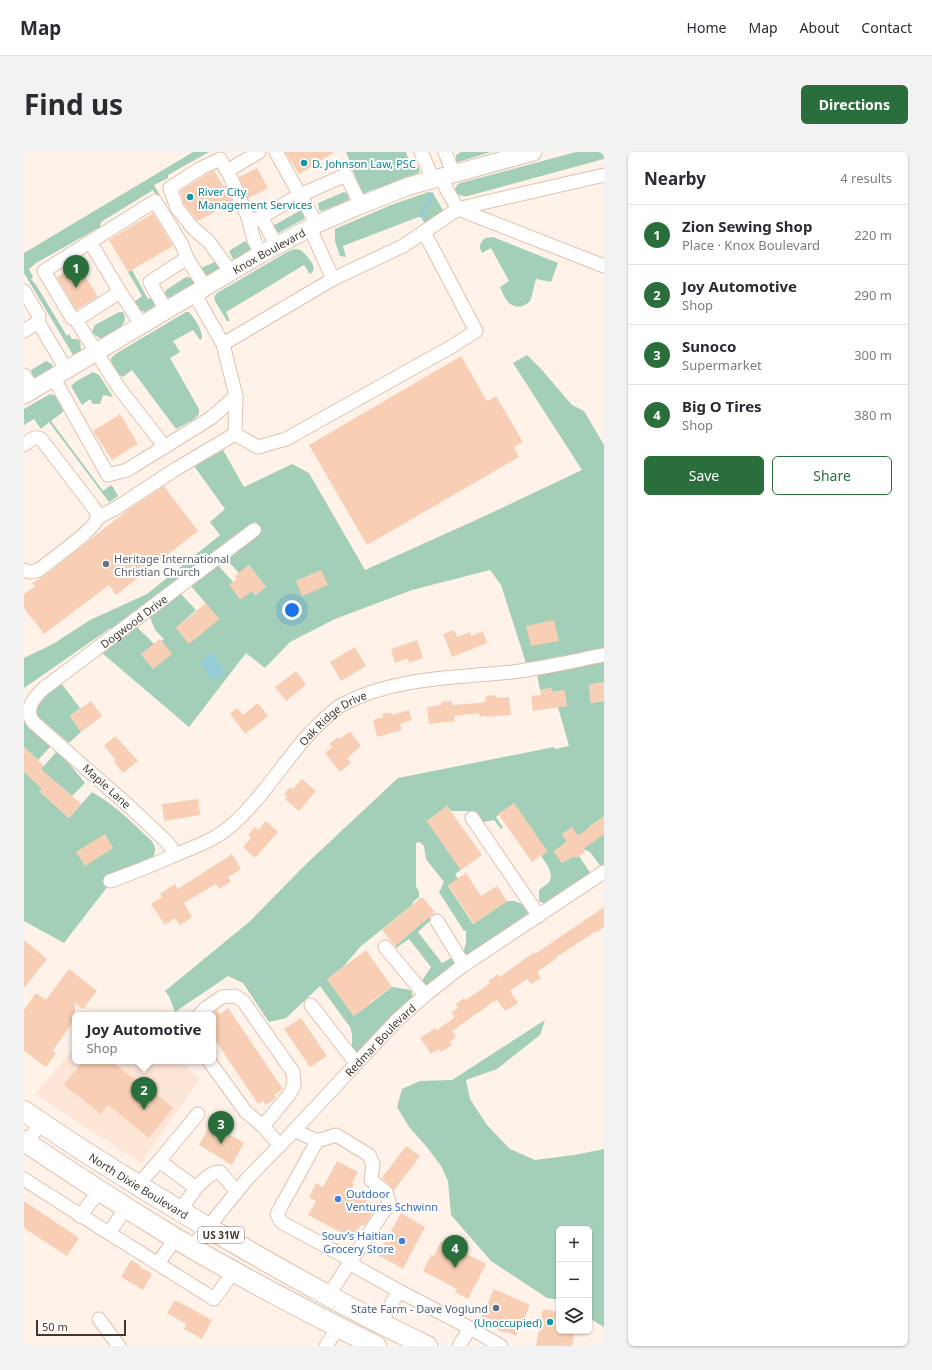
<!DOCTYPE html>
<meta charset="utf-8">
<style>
:root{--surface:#fff;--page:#f2f2f3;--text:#2b2b33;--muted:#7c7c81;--line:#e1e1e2;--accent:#2a6f3b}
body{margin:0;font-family:"Noto Sans",sans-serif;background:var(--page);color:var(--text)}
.controls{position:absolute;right:12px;bottom:12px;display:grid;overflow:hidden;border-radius:6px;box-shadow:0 1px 3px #0004}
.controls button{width:36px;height:36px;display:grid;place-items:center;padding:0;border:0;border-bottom:1px solid var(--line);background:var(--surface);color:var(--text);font:20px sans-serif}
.scale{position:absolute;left:12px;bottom:10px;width:90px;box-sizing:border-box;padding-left:4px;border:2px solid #43372e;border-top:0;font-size:11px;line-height:14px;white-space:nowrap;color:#43372e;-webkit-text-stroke:3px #fff;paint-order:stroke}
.you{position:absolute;left:268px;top:458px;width:14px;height:14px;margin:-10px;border:3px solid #fff;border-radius:50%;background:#1a73e8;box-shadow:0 0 0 6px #1a73e833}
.badge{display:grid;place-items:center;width:26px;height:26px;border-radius:50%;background:var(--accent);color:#fff;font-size:13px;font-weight:700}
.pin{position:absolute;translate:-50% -33px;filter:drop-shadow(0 1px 2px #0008)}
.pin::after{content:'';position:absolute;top:21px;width:14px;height:12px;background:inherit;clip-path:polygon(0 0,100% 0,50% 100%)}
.popup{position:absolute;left:48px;top:860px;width:144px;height:52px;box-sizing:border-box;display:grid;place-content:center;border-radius:6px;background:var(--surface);filter:drop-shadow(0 1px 3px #0005);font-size:13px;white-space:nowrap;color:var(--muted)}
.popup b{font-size:15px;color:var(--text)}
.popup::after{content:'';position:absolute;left:50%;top:100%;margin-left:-8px;border:8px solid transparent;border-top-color:var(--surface)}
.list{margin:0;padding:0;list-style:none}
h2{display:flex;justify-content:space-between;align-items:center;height:52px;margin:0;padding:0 16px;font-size:17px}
h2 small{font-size:13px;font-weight:400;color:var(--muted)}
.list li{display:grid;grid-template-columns:26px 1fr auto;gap:12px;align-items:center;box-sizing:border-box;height:60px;padding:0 16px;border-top:1px solid var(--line)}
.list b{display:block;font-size:15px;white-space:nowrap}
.list p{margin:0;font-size:13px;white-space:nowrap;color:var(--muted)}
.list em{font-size:13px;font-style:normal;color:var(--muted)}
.actions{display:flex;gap:8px;padding:12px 16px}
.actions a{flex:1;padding:9px 0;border:1px solid var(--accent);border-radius:6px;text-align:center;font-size:14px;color:var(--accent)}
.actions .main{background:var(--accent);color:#fff}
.icon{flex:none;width:22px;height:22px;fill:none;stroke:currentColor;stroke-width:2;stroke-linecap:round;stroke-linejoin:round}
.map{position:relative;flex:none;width:580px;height:1194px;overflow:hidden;border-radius:6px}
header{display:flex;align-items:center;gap:24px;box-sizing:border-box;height:56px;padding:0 20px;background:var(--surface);border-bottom:1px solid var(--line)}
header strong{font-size:19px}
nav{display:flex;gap:22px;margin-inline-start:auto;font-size:14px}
.intro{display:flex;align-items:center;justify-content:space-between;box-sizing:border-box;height:96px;padding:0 24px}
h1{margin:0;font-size:28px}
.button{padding:10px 18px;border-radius:6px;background:var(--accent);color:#fff;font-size:14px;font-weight:700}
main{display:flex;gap:24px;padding:0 24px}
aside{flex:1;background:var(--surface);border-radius:6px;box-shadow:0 1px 3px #0004}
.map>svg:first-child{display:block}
.built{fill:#fee6d7}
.green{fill:#a3cfb9}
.water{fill:#95ccd7}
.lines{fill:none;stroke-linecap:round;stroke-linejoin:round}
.stream{stroke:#95ccd7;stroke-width:3.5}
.building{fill:#f8cfb4}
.minor-casing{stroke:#e0c1ad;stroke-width:15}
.major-casing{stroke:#e0c1ad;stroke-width:19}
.highway-casing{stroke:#e0c1ad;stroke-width:22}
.minor{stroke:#fff;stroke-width:13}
.major{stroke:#fff;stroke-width:17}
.highway{stroke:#fff;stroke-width:20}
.culture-dot{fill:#0f9aa8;stroke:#fff;stroke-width:1.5}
.worship-dot{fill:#6b7280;stroke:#fff;stroke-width:1.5}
.shop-dot{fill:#3f7fe0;stroke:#fff;stroke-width:1.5}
.service-dot{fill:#5c6f8a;stroke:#fff;stroke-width:1.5}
.labels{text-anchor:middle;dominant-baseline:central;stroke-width:4;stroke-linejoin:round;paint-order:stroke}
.shield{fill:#fff;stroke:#7b736d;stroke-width:1}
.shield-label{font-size:10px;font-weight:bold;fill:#43372e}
.culture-label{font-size:11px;fill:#0d838f;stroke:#fff;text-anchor:start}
.street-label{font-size:11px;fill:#43372e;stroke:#fff}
.worship-label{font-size:11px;fill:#5b616d;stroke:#fff;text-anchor:start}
.shop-label{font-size:11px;fill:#366cbe;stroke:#fff;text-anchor:start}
.service-label{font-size:11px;fill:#4e5e75;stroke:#fff;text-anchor:end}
</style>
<header>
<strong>Map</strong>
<nav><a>Home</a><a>Map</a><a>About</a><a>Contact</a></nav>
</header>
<div class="intro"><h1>Find us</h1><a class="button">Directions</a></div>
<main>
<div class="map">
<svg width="580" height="1194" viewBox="0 0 580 1194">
<rect width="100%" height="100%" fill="#fff2e9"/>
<!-- built -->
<polygon class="built" points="51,895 51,909 154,909 176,927 117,1011 11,942"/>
<!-- green -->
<g class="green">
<polygon points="169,0 185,0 144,23 144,26 130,33 177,116 193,109 196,114 196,117 182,124 129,38 77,70 76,75 12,111 5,117 9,125 7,127 12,133 43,184 45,182 48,187 54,187 56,189 57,198 49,203 0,121 0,101"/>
<polygon points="322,0 382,0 386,12 394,14 396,19 394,21 338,42"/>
<polygon points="437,0 467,0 434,10 432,9 432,3"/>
<path d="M552 0H580V7L444 44C438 45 433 43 431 37L433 33 436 31Z"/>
<polygon points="320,40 324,42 325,48 298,59 295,58 294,51"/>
<polygon points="404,40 409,41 420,60 401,73 397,64 319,94 322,105 316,104 311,89 311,77 367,53"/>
<polygon points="277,58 280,63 280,67 254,81 252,81 247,75"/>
<path d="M469 85 534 111 527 130 512 127C510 133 509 142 506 149 504 151 500 154 498 154 485 158 480 144 476 135L485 129 467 96 458 101C454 94 456 91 461 86Z"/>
<polygon points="221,89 227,95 226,99 211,108 209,107 205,99"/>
<path d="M271 97 277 98C283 104 296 116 286 122L280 113 202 160 206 169H203L191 149 190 145 193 141 263 100Z"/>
<polygon points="108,118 124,147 128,146 131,150 132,153 121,160 116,158 110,150 118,144 104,120"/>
<path d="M162 125C166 125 168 127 170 130L169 133 148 146 143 145 141 141 142 138Z"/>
<path d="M95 160H99C107 174 87 181 77 187L68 181 69 177 71 173Z"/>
<path d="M162 160H165C171 167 178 177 178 186L176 188 169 178 149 189 156 200 146 206 175 257V262L169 268 152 277 108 218 99 225C91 221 87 215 87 206L93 201Z"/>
<polygon points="503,203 517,217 548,253 560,259 580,293 580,496 502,511 477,433 466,418 388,438 311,467 266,490 241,516 222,501 165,575 78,501 113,475 130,492 117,502 129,517 138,489 140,487 131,478 126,465 156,441 172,458 152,476 165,491 195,467 167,434 194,413 209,430 206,433 216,447 228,439 231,443 242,435 225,413 215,421 203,408 238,379 232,370 102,469 85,477 0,536 0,506 29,492 66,468 123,442 196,383 186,370 201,357 170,314 199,298 220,335 268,312 285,321 341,418 463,363 558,318 489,211"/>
<polygon points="22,209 28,212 29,215 11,226 9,225 7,218"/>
<polygon points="69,220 75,223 89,245 79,243 76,252 69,252 66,247 58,253 47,234 51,230"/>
<path d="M26 242C34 243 39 252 39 260L27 269 79 339 87 333 89 335 94 344 85 350 25 270 17 277 10 267 0 273V257Z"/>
<path d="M580 510V530L565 533 567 551 580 549V664L565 675 574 686 580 682V713L577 715 566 700 559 697 564 693 556 682 554 684 548 676 538 682 543 690 530 699 538 711 550 704 552 706 555 704 567 722 521 752 515 749V738C518 735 523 733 525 730 531 722 521 710 517 704L523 699 490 652 472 665 479 676 477 677 470 668 459 670 451 659H427L423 654 403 669 437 718 431 722 434 727 424 734 449 772 483 749H491L498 752 503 757 504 762 500 766 443 804 439 801 442 791V778L440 779 415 740 420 730 402 707 400 694 396 690 392 691V735L395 739V745L389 750 388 753 336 795 319 815 303 827 330 864 368 835 387 838 389 845 361 870 332 901 328 896V882L326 875 296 834 262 866 245 870 219 831 204 824 151 860 145 844 141 839 225 770 281 713 374 626 530 595 531 597 545 594 534 555 543 554 540 538 528 540 527 536 516 538 513 522Z"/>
<path d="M37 531 56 556 46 564 57 580 45 591 19 569 11 561C12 546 25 539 37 531Z"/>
<polygon points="0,565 29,592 14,608 0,595"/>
<path d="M34 598 61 631 48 644 27 626 16 640 45 666 68 640C88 652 102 664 119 681 123 685 128 688 130 693 132 698 131 702 128 707L84 734 40 791 0 769V620L20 614Z"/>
<polygon points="405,765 408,767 394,780 418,811 427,806 430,808 430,813 402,833 399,831 399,827 407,815 385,787 372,796 371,794"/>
<polygon points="521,868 516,883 473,917 442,928 446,947 463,973 486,997 511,1008 550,1003 580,997 580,1175 565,1166 565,1077 535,1077 535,1148 523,1146 467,1109 427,1063 424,1029 417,1014 402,994 385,975 373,955 378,937 396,929 428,928"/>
</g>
<!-- water -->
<polygon class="water" points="188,500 201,521 188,529 175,509"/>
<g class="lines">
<!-- stream -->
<polyline class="stream" points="397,64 408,42"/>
</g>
<!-- building -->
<g class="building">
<polygon points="261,0 311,0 275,22"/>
<polygon points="233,16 244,36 224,46 215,25"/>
<polygon points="190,18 199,34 201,33 209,50 174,69 160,52 156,39"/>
<polygon points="129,61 149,94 104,120 85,88"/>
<polygon points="54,113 74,145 52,158 33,125"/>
<polygon points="437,204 463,249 472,244 499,290 490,295 495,305 343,393 285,293"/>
<polygon points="96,262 114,292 88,308 69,279"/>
<polygon points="140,334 174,379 92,443 85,433 20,482 0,456 0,442 11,435 8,431 20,424 105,357"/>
<polygon points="225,413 242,435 231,443 228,439 217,447 205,433 213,427 211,424"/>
<polygon points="297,418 304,433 278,444 272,429"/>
<polygon points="182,451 195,467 165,492 152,476"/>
<polygon points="530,468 535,489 507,494 502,474"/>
<polygon points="430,478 433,485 446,480 447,484 459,479 463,491 428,505 419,482"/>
<polygon points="136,487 148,502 129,517 117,502"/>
<polygon points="393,488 399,506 385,511 384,506 371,511 367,497"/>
<polygon points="331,495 342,514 317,529 306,510"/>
<polygon points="272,519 282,533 262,549 251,535"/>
<polygon points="580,530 580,549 567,551 565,533"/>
<polygon points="527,536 528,540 540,538 543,554 509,559 507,544 517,543 516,538"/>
<polygon points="472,543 473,546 485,545 487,563 462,565 462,564 455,564 455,561 430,564 431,569 405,572 403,555 417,553 417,550 428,549 428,553 454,551 461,550 462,544"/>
<polygon points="67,549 78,564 57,580 46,564"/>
<polygon points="234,551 244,564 221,582 206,562 213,556 219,563"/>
<polygon points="385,558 388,568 376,572 378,578 353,585 349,568 359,565 358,562 367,560 368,563"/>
<polygon points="326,579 337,594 323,606 327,611 316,620 301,601 308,595 305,592 314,585 316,587"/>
<polygon points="91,584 114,609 99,621 90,610 92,608 80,594"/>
<polygon points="0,595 20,614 17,617 57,652 45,666 15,639 18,637 0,620"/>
<polygon points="278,627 292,639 275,659 261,647 263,645 260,642 266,635 269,637"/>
<polygon points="174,647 176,663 140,669 138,652"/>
<polygon points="490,651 523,699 508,710 474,662"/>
<polygon points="423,654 458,703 437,718 403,669"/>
<polygon points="580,664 580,682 559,697 561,700 552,706 550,704 538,711 530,699 543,690 538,682 548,675 554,684"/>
<polygon points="242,669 254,680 231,706 219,695 227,686 224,683 231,675 234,678"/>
<polygon points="81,682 89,696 61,714 52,700"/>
<polygon points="208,702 217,717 204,725 207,730 195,737 192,732 160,751 168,765 156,773 151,766 141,773 127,752 138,745 136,742 151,732 154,737"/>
<polygon points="442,721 457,744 473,734 483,749 450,772 424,733"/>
<polygon points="398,745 411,760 371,794 358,778"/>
<polygon points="580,755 580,775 572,781 571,780 531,806 532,807 513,820 517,826 507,832 503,827 486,839 494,851 481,859 473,848 469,850 428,879 432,885 426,890 428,893 417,900 415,897 407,902 396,886 411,876 413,878 431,865 427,860 434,856 432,852 440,846 442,848 466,831 464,829 474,822 476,825 510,800 511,802"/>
<polygon points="0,788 23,807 0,836"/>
<polygon points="342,798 368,835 345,851 346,852 330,864 303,827"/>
<polygon points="45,817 73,839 59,857 51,851 51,867 29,898 32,901 22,915 0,899 0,858 12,841 22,848"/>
<polygon points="204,856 259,937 250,943 252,946 242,953 239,949 234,952 189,885 189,861 193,858 196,862"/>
<polygon points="277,866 303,904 286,915 260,877"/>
<polygon points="59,909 87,909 115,931 116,929 149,956 125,986 84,953 77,962 40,933"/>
<polygon points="187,972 220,991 208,1013 175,993"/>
<polygon points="382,994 396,1004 370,1038 358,1026"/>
<polygon points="313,1009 334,1020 328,1031 330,1032 326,1040 348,1051 344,1058 349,1061 340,1074 337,1073 329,1087 284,1063 292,1049 285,1045 292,1031 299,1035"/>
<polygon points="0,1049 55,1086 43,1104 0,1076"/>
<polygon points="377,1061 401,1075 379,1117 354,1103"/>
<polygon points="417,1089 462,1112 444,1147 431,1140 433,1137 399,1119 407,1103 410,1104"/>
<polygon points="107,1108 116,1113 115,1114 128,1122 119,1138 97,1125"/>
<polygon points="470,1137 506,1153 492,1184 482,1179 481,1181 465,1174 466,1172 456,1168"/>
<polygon points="151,1148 188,1168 178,1187 160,1177 162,1172 143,1161"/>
<polygon points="519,1157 535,1160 535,1179 551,1179 548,1194 512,1194"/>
</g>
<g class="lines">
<defs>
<g id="minor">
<polyline points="252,0 276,43 322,23 337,53"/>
<polyline points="397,0 409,27"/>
<polyline points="421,0 429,21"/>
<polyline points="203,19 235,0"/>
<polyline points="417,25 424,40 434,57 580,114"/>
<polyline points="237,65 253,94"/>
<polyline points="226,71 276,43 293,72"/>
<polyline points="66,90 96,140"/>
<polyline points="207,120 185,90 169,76 153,56 146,36 177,16 196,7 205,22 224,65 230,88 237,102"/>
<polyline points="309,127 379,94 434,57 458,51 580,23"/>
<polyline points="0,139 15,164 14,170"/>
<polyline points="170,141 199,192 309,127 286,76"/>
<polyline points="142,158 126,130 163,106 181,135"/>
<polyline points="52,168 48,166 20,119 131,49 158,93 163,106"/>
<polyline points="117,172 96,140 52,168 95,236 141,295"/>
<polyline points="0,179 14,170 42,217"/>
<polyline points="0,223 9,237"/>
<polyline points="29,225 84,323 103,318 187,266 212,244 199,192"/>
<polyline points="211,282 234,295 262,287 427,195 452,179 400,80"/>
<path d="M0 293C5 289 11 283 17 287L67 352C70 356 74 361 73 366 72 377 25 409 15 418 9 420 6 421 0 418"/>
<polyline points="73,366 92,356 152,317 211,282 212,244"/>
<polyline points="448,666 515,764"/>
<path id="s1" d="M152 703 143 690 106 655 9 570C0 557 10 546 19 537L230 378"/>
<path id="s2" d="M86 729C109 721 131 712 153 702 173 694 193 687 209 672 238 646 259 611 285 582 295 572 307 559 319 552 371 525 431 526 488 520 519 516 549 509 580 503"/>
<polyline points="413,769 440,813"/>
<polyline points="361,795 401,843"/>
<polyline points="287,853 332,911"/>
<polyline points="175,863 182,856 198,845 211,844 219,849 269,920 270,933 265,943 239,974"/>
<polyline points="185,909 222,960 239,974 256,994"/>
<polyline points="270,978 293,989 312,983 345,1003 349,1012 347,1028 362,1040 365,1051 304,1144"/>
<polyline points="293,989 253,1062 257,1070 327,1108"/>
<polyline points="0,994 17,971"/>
<path d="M0 1027C63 1068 127 1107 190 1147L210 1119"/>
<polyline points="113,1034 135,1009"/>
<path d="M172 1036C179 1029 186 1020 196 1020L213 1040"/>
<polyline points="156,1059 172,1036 135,1009 174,962"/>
<polyline points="56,1064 76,1038"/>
<polyline points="85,1081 102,1056"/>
<path id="s3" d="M168 1095 223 1027 263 986 374 867 405 840 437 815 580 720"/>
<polyline points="134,1111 152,1086"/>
<polyline points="325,1111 375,1139 356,1171"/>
<polyline points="375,1139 446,1176 477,1194"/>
<polyline points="75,1167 95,1194"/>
<polyline points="302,1194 314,1175"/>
<polyline points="435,1194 446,1176"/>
</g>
<g id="major">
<path id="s4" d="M0 243 237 102 293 72 332 55 385 34 509 0"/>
</g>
<g id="highway">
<path id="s5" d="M0 959C65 1004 132 1045 200 1085 266 1123 333 1161 403 1194"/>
<path d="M0 989C49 1022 100 1055 151 1086 216 1125 284 1160 352 1194"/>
</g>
</defs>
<!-- minor casing -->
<use href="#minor" class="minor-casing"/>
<!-- major casing -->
<use href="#major" class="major-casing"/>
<!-- highway casing -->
<use href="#highway" class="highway-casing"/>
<!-- minor -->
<use href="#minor" class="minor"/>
<!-- major -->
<use href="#major" class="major"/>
<!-- highway -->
<use href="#highway" class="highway"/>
</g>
<!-- markers -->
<g class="culture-dot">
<circle cx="280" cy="11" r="4"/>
<circle cx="166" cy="45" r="4"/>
<circle cx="526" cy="1170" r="4"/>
</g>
<circle class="worship-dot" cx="82" cy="412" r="4"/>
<g class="shop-dot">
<circle cx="314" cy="1047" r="4"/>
<circle cx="378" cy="1089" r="4"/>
</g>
<circle class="service-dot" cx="472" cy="1156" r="4"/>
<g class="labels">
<!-- shield labels -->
<rect class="shield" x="174" y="1075" width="46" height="16" rx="3"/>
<g class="shield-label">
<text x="197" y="1083">US 31W</text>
</g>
<!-- culture labels -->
<g class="culture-label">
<text x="288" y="11">D. Johnson Law, PSC</text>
<text x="174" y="39">River City<tspan x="174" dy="13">Management Services</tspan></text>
<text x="518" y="1170" text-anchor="end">(Unoccupied)</text>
</g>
<!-- street labels -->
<g class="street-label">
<text stroke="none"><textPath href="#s4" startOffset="284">Knox Boulevard</textPath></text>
<text stroke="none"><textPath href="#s1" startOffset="347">Dogwood Drive</textPath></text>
<text stroke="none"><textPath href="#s2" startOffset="283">Oak Ridge Drive</textPath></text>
<text transform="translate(83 634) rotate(42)">Maple Lane</text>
<text stroke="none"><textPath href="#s3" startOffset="280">Redmar Boulevard</textPath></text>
<text stroke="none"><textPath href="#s5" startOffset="137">North Dixie Boulevard</textPath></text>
</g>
<!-- worship labels -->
<g class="worship-label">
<text x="90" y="406">Heritage International<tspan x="90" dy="13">Christian Church</tspan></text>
</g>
<!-- shop labels -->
<g class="shop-label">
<text x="322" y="1041">Outdoor<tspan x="322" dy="13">Ventures Schwinn</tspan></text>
<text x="370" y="1083" text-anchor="end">Souv’s Haitian<tspan x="370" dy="13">Grocery Store</tspan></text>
</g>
<!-- service labels -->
<g class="service-label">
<text x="464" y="1156">State Farm - Dave Voglund</text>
</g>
</g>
</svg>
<div class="controls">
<button>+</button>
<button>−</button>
<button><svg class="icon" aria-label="layers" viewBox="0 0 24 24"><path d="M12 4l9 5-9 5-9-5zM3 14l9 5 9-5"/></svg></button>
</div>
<div class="scale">50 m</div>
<div class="you"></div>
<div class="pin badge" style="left:52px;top:136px">1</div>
<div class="pin badge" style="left:120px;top:958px">2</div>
<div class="popup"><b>Joy Automotive</b>Shop</div>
<div class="pin badge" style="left:197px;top:992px">3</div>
<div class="pin badge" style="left:431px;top:1116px">4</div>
</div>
<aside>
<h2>Nearby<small>4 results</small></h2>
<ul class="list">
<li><span class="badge">1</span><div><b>Zion Sewing Shop</b><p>Place · Knox Boulevard</p></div><em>220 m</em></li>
<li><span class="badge">2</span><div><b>Joy Automotive</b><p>Shop</p></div><em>290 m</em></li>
<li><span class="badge">3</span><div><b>Sunoco</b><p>Supermarket</p></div><em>300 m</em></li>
<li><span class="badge">4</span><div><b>Big O Tires</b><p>Shop</p></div><em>380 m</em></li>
</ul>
<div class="actions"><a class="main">Save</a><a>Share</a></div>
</aside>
</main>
